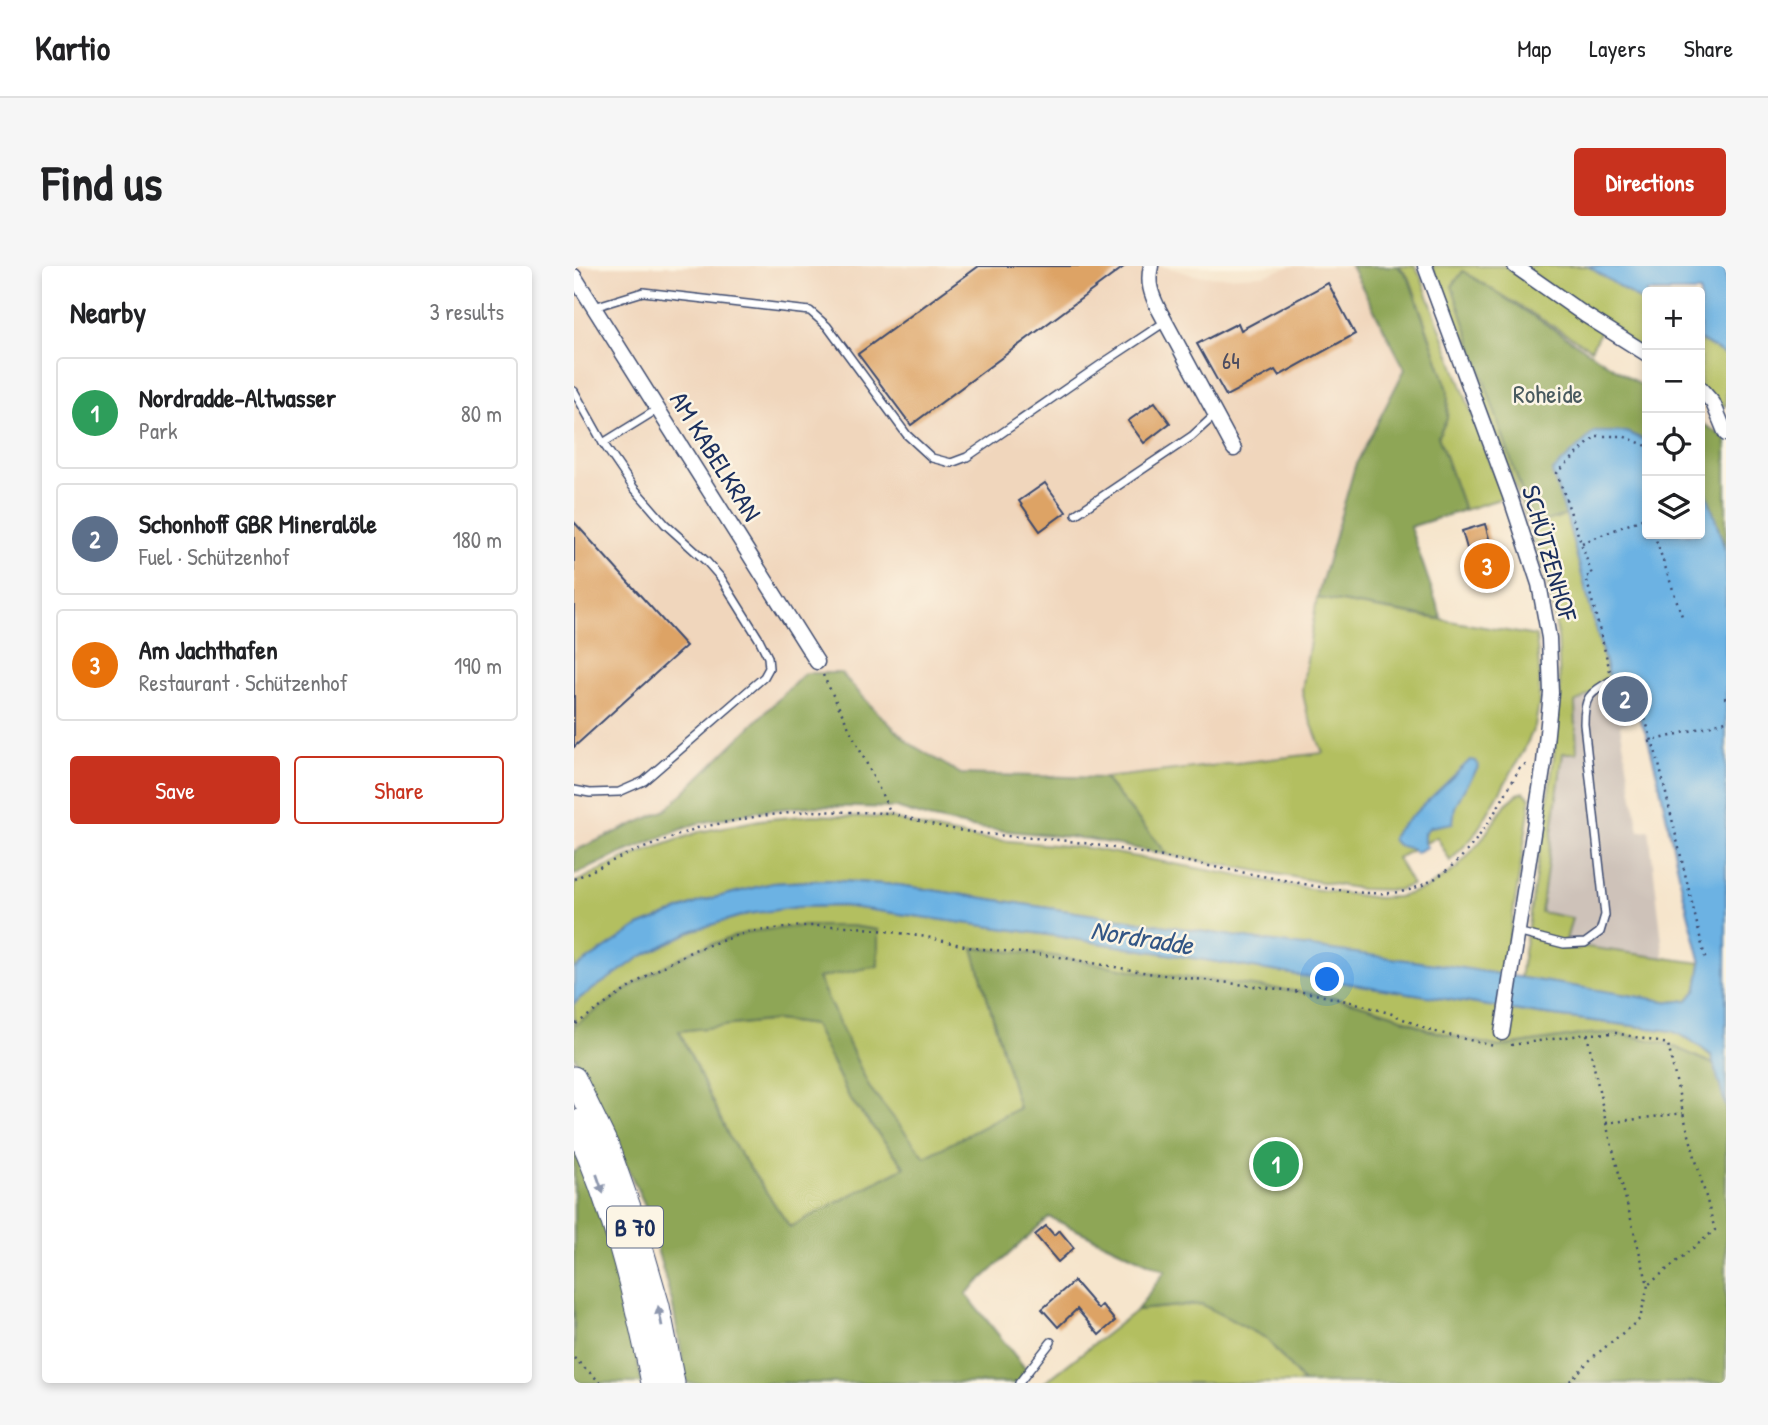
<!DOCTYPE html>
<meta charset="utf-8">
<style>
:root{--surface:#fff;--page:#f6f6f6;--text:#202124;--muted:#757577;--line:#e0e0e0;--accent:#c8321e}
body{margin:0;font-family:"Patrick Hand",sans-serif;background:var(--page);color:var(--text)}
.controls{position:absolute;right:21px;top:21px;display:grid;overflow:hidden;border-radius:7px;box-shadow:0 4px 10px #0003}
.controls button{width:63px;height:63px;display:grid;place-items:center;padding:0;border:0;border-bottom:2px solid var(--line);background:var(--surface);color:var(--text);font:35px sans-serif}
.you{position:absolute;left:754px;top:714px;width:24px;height:24px;margin:-18px;border:5px solid #fff;border-radius:50%;background:#1a73e8;box-shadow:0 0 0 10px #1a73e833}
.badge{display:grid;place-items:center;width:46px;height:46px;border-radius:50%;background:var(--accent);color:#fff;font-size:23px;font-weight:700}
.pin{position:absolute;translate:-50% -50%;border:4px solid #fff;box-shadow:0 2px 7px #0006}
.list{margin:0;padding:0;list-style:none}
h2{display:flex;justify-content:space-between;align-items:center;height:91px;margin:0;padding:0 28px;font-size:30px}
h2 small{font-size:23px;font-weight:400;color:var(--muted)}
.list li{display:grid;grid-template-columns:46px 1fr auto;gap:21px;align-items:center;box-sizing:border-box;height:112px;margin:0 14px 14px;padding:0 14px;border:2px solid var(--line);border-radius:7px}
.list b{display:block;font-size:26px;white-space:nowrap}
.list p{margin:0;font-size:23px;white-space:nowrap;color:var(--muted)}
.list em{font-size:23px;font-style:normal;color:var(--muted)}
.actions{display:flex;gap:14px;padding:21px 28px}
.actions a{flex:1;padding:16px 0;border:2px solid var(--accent);border-radius:7px;text-align:center;font-size:24px;color:var(--accent)}
.actions .main{background:var(--accent);color:#fff}
.icon{flex:none;width:38px;height:38px;fill:none;stroke:currentColor;stroke-width:2;stroke-linecap:round;stroke-linejoin:round}
.map{position:relative;flex:none;width:1152px;height:1117px;overflow:hidden;border-radius:7px}
header{display:flex;align-items:center;gap:42px;box-sizing:border-box;height:98px;padding:0 35px;background:var(--surface);border-bottom:2px solid var(--line)}
header strong{font-size:33px}
nav{display:flex;gap:38px;margin-inline-start:auto;font-size:24px}
.intro{display:flex;align-items:center;justify-content:space-between;box-sizing:border-box;height:168px;padding:0 42px}
h1{margin:0;font-size:49px}
.button{padding:18px 32px;border-radius:7px;background:var(--accent);color:#fff;font-size:24px;font-weight:700}
main{display:flex;gap:42px;padding:0 42px}
aside{flex:1;background:var(--surface);border-radius:7px;box-shadow:0 4px 10px #0003}
.map>svg:first-child{display:block}
.built{fill:#f0d6bc}
.industrial{fill:#cec2b9}
.green{fill:#b3bf61;stroke:#677760;stroke-width:2}
.forest{fill:#8ea657;stroke:#546a5a;stroke-width:2;fill-rule:evenodd}
.water{fill:#6cb2e3;stroke:#4470a0;stroke-width:2}
.building{fill:#dda365}
.lines{fill:none;stroke-linecap:round;stroke-linejoin:round}
.service-casing{stroke:#3c4a6e;stroke-width:10}
.minor-casing{stroke:#3c4a6e;stroke-width:17}
.trunk-casing{stroke:#3c4a6e;stroke-width:25}
.path{stroke:#3c4a6e;stroke-width:2.5;stroke-dasharray:2 5;stroke-linecap:butt}
.service{stroke:#fff;stroke-width:7}
.minor{stroke:#fff;stroke-width:14}
.trunk{stroke:#fff;stroke-width:23}
.oneway{fill:#8d97ae}
.labels{text-anchor:middle;dominant-baseline:central;stroke-width:5;stroke-linejoin:round;paint-order:stroke}
.number-label{font-size:23px;fill:#4c4c60}
.shield{fill:#fcf5e5;stroke:#5e6a86;stroke-width:2}
.shield-label{font-size:24px;font-weight:bold;fill:#1b2f5e}
.park-label{font-size:26px;fill:#495a5f;stroke:#fcf5e5}
.street-label{font-size:26px;fill:#1b2f5e;stroke:#fcf5e5}
.water-label{font-size:28px;font-style:italic;fill:#335686;stroke:#fcf5e5}
</style>
<header>
<strong>Kartio</strong>
<nav><a>Map</a><a>Layers</a><a>Share</a></nav>
</header>
<div class="intro"><h1>Find us</h1><a class="button">Directions</a></div>
<main>
<aside>
<h2>Nearby<small>3 results</small></h2>
<ul class="list">
<li><span class="badge" style="background:#2e9e5b">1</span><div><b>Nordradde-Altwasser</b><p>Park</p></div><em>80 m</em></li>
<li><span class="badge" style="background:#5c6f8a">2</span><div><b>Schonhoff GBR Mineralöle</b><p>Fuel · Schützenhof</p></div><em>180 m</em></li>
<li><span class="badge" style="background:#e8710a">3</span><div><b>Am Jachthafen</b><p>Restaurant · Schützenhof</p></div><em>190 m</em></li>
</ul>
<div class="actions"><a class="main">Save</a><a>Share</a></div>
</aside>
<div class="map">
<svg width="1152" height="1117" viewBox="0 0 1152 1117">
<rect width="100%" height="100%" fill="#fcf5e5"/>
<filter id="ink" filterUnits="userSpaceOnUse"><feTurbulence type="fractalNoise" baseFrequency=".0143" numOctaves="2"/><feDisplacementMap in="SourceGraphic" scale="14" xChannelSelector="R" yChannelSelector="G"/><feConvolveMatrix kernelMatrix="1 2 1 2 8 2 1 2 1" color-interpolation-filters="sRGB"/></filter>
<filter id="wash" filterUnits="userSpaceOnUse"><feTurbulence type="fractalNoise" baseFrequency=".00686" numOctaves="4" result="noise"/><feDisplacementMap in="SourceGraphic" scale="28" xChannelSelector="R" yChannelSelector="G"/><feGaussianBlur stdDeviation="1.57" result="paint"/><feColorMatrix in="noise" values="0 0 0 0 0 0 0 0 0 0 0 0 0 0 0 0 0 1.4 0 .05"/><feComposite in="paint" operator="in"/></filter>
<g filter="url(#wash)">
<rect width="100%" height="100%" fill="#f6e5cc"/>
<!-- built -->
<polygon class="built" points="0,0 588,0 619,9 648,11 690,9 717,0 777,0 831,103 781,200 743,332 728,424 733,446 749,487 530,512 387,508 335,477 300,443 267,407 232,407 92,544 0,585"/>
<!-- industrial -->
<polygon class="industrial" points="1036,415 1045,417 1059,455 1046,459 1065,565 1075,564 1090,692 990,678 966,647 989,487 1003,486 1001,437"/>
<!-- green -->
<g class="green">
<polygon points="824,0 841,0 847,11 929,232 890,244 864,170 873,153 874,124 836,13"/>
<polygon points="858,0 931,0 1008,52 1028,63 1017,83 889,6 960,259 992,249 1036,415 1001,437 1003,487 989,487 967,646 998,652 991,678 1127,697 1123,723 1114,734 1097,736 946,712 979,498 986,427 984,371 974,316 944,228"/>
<polygon points="947,0 1014,0 1073,39 1073,88"/>
<polygon points="1126,74 1152,89 1152,140 1139,137 1126,122"/>
<polygon points="743,332 962,370 966,411 965,438 961,460 949,486 912,550 899,571 876,595 863,571 823,592 838,619 824,624 787,623 594,589 530,512 749,487 733,446 728,424"/>
<polygon points="950,526 956,532 956,539 932,694 927,701 926,709 678,673 325,619 253,614 198,617 128,635 65,660 0,703 0,617 50,593 125,566 186,554 239,549 316,552 351,562 401,572 514,582 731,622 804,632 824,631 853,622 883,602 906,576 932,538 944,528"/>
<path d="M269 640 482 670 964 748 1098 765C1115 773 1134 781 1141 799L1094 778 1042 767 1013 768 925 781 854 764 818 748 782 737 736 727 574 707 480 690 399 682 445 842 351 892 295 821 244 712 304 664 277 660H228L77 707 0 760V738L6 732 68 690 120 664 174 648 224 641Z"/>
<polygon points="202,754 240,759 276,833 331,901 216,961 156,873 105,765"/>
<polygon points="627,1038 692,1072 730,1117 470,1117 563,1044"/>
</g>
<!-- forest -->
<g class="forest">
<polygon points="777,0 824,0 835,13 874,124 873,153 864,170 890,244 836,261 868,353 743,332 781,200 831,103"/>
<polygon points="889,5 1073,123 1073,175 1052,166 978,206 992,249 959,259 878,20"/>
<polygon points="1126,156 1152,172 1152,287 1126,206"/>
<polygon points="231,407 267,407 300,443 335,477 387,508 530,512 594,589 515,573 403,562 354,552 322,542 236,540 185,545 121,558 46,588 0,609 0,585 92,544"/>
<path d="M228 660H277L304 664V700L244 712 295 821 351 891 445 842 399 682 480 690 574 707 736 727 782 737 818 748 854 764 925 781 1013 768 1042 767 1094 778 1141 799 1152 841V1117H730L692 1072 627 1038 563 1044 591 1005 475 951 392 1028 454 1106 445 1117H113L98 1036 70 937 0 789V760L77 707 120 684 174 666ZM202 754 240 759 276 833 331 901 216 961 156 873 105 765Z"/>
<path d="M0 884C34 958 52 1037 68 1117H6L0 1112Z"/>
</g>
<!-- water -->
<g class="water">
<polygon points="1014,0 1152,0 1152,89 1126,74 1126,26 1073,26 1073,39"/>
<polygon points="1020,166 1052,166 1073,175 1073,268 1126,268 1126,206 1152,287 1152,841 1137,789 1115,773 1098,765 964,748 482,670 269,640 224,641 174,648 120,664 68,690 6,732 0,738 0,703 65,660 128,635 198,617 253,614 325,619 678,673 876,700 1097,736 1114,734 1123,723 1127,697 1110,631 1085,516 1073,469 1064,449 1056,447 1045,417 1039,420 1035,412 992,249 978,206"/>
<path d="M896 494 902 495 905 500 888 527 881 541 879 557 856 561 850 567V577L853 581 841 587 838 583C831 581 820 580 818 572L822 565Z"/>
</g>
<g id="blocks">
<!-- building -->
<g class="building">
<polygon points="405,0 551,0 337,159 284,88"/>
<polygon points="754,17 781,68 705,110 701,104 652,130 623,78 664,57 667,64"/>
<polygon points="581,136 596,157 570,177 554,155"/>
<polygon points="471,217 492,246 466,265 445,235"/>
<polygon points="0,256 112,380 0,481"/>
<polygon points="911,258 927,315 904,321 888,265"/>
<polygon points="472,960 480,969 485,964 500,982 484,996 461,969"/>
<polygon points="500,1015 524,1043 528,1039 541,1055 525,1069 503,1043 484,1061 468,1043"/>
</g>
</g>
</g>
<g filter="url(#ink)">
<use href="#blocks" fill-opacity="0" stroke="#3c4a6e" stroke-width="2"/>
<g class="lines">
<defs>
<g id="service">
<polyline points="20,41 69,26 236,45 253,60 333,169 358,192 377,197 393,191 532,95 591,56"/>
<polyline points="0,125 29,177 59,221 91,258 133,296 147,312 185,373 194,391 195,402 190,411 70,515 45,526 16,527 0,524"/>
<polyline points="29,177 84,143"/>
<polyline points="502,248 618,170 641,149"/>
<path d="M943 666 990 678 1011 677 1026 666 1031 649 1010 458C1010 431 1015 428 1036 415"/>
<polyline points="445,1117 477,1076"/>
</g>
<g id="minor">
<path d="M577 0C573 16 577 28 584 42L660 183"/>
<polyline points="851,0 936,230 965,318 975,372 977,427 970,497 928,767"/>
<polyline points="941,0 1011,49 1073,88"/>
<polyline points="0,10 243,396"/>
<polyline points="1126,122 1139,137 1152,168"/>
</g>
<g id="trunk">
<polyline points="0,812 33,880 57,947 84,1040 99,1117"/>
<path d="M0 855C39 938 61 1027 79 1117"/>
</g>
</defs>
<!-- service casing -->
<use href="#service" class="service-casing"/>
<!-- minor casing -->
<use href="#minor" class="minor-casing"/>
<!-- trunk casing -->
<use href="#trunk" class="trunk-casing"/>
<!-- path -->
<g class="path">
<polyline points="1080,268 1109,353"/>
<polyline points="1008,277 1073,251"/>
<polyline points="1036,405 1012,311 1018,309 983,207 1022,170 1049,170 1073,180"/>
<path d="M249 409 317 547C345 555 375 564 405 567 442 572 480 572 516 578 577 588 638 601 699 612 738 619 805 636 841 622 894 603 921 546 947 500L956 498"/>
<polyline points="1151,431 1152,435"/>
<polyline points="1069,446 1084,494 1132,696"/>
<polyline points="1075,476 1152,455"/>
<polyline points="0,613 49,590 123,562 185,550 237,545 317,547"/>
<polyline points="2,758 77,707 120,684 174,666 228,660 277,660 353,671 399,682 480,690 574,707 736,727 782,737 818,748 854,764 920,780"/>
<polyline points="1013,768 1042,767 1094,778 1109,847 1141,964 1074,1019"/>
<polyline points="937,779 1013,768 1032,857 1074,1019 1066,1053 1019,1091 994,1117"/>
<polyline points="1032,857 1109,847"/>
<polyline points="0,1092 27,1117"/>
</g>
<!-- service -->
<use href="#service" class="service"/>
<!-- minor -->
<use href="#minor" class="minor"/>
<!-- trunk -->
<use href="#trunk" class="trunk"/>
</g>
<!-- one-way arrows -->
<defs><path id="oneway-solid" d="M-6-.8H1V-3.2L6.5 0L1 3.2V.8H-6Z" transform="scale(1.75)"/></defs>
<g class="oneway">
<use href="#oneway-solid" transform="translate(26 918) rotate(71)"/>
<use href="#oneway-solid" transform="translate(86 1050) rotate(-101)"/>
</g>
</g>
<g class="labels">
<!-- number labels -->
<g class="number-label">
<text x="657" y="94">64</text>
</g>
<!-- shield labels -->
<rect class="shield" x="33" y="940.5" width="56" height="41" rx="5"/>
<g class="shield-label">
<text x="61" y="961">B 70</text>
</g>
<!-- park labels -->
<g class="park-label">
<text x="974" y="127">Roheide</text>
</g>
<!-- street labels -->
<g class="street-label">
<text transform="translate(142 190) rotate(58)">AM KABELKRAN</text>
<text transform="translate(976 287) rotate(74)">SCHÜTZENHOF</text>
</g>
<!-- water labels -->
<g class="water-label">
<text transform="translate(568 671) rotate(9)">Nordradde</text>
</g>
</g>
</svg>
<div class="controls">
<button>+</button>
<button>−</button>
<button><svg class="icon" aria-label="locate" viewBox="0 0 24 24"><circle cx="12" cy="12" r="6"/><path d="M12 2v4M12 18v4M2 12h4M18 12h4"/></svg></button>
<button><svg class="icon" aria-label="layers" viewBox="0 0 24 24"><path d="M12 4l9 5-9 5-9-5zM3 14l9 5 9-5"/></svg></button>
</div>
<div class="you"></div>
<div class="pin badge" style="left:702px;top:898px;background:#2e9e5b">1</div>
<div class="pin badge" style="left:1051px;top:433px;background:#5c6f8a">2</div>
<div class="pin badge" style="left:913px;top:300px;background:#e8710a">3</div>
</div>
</main>
